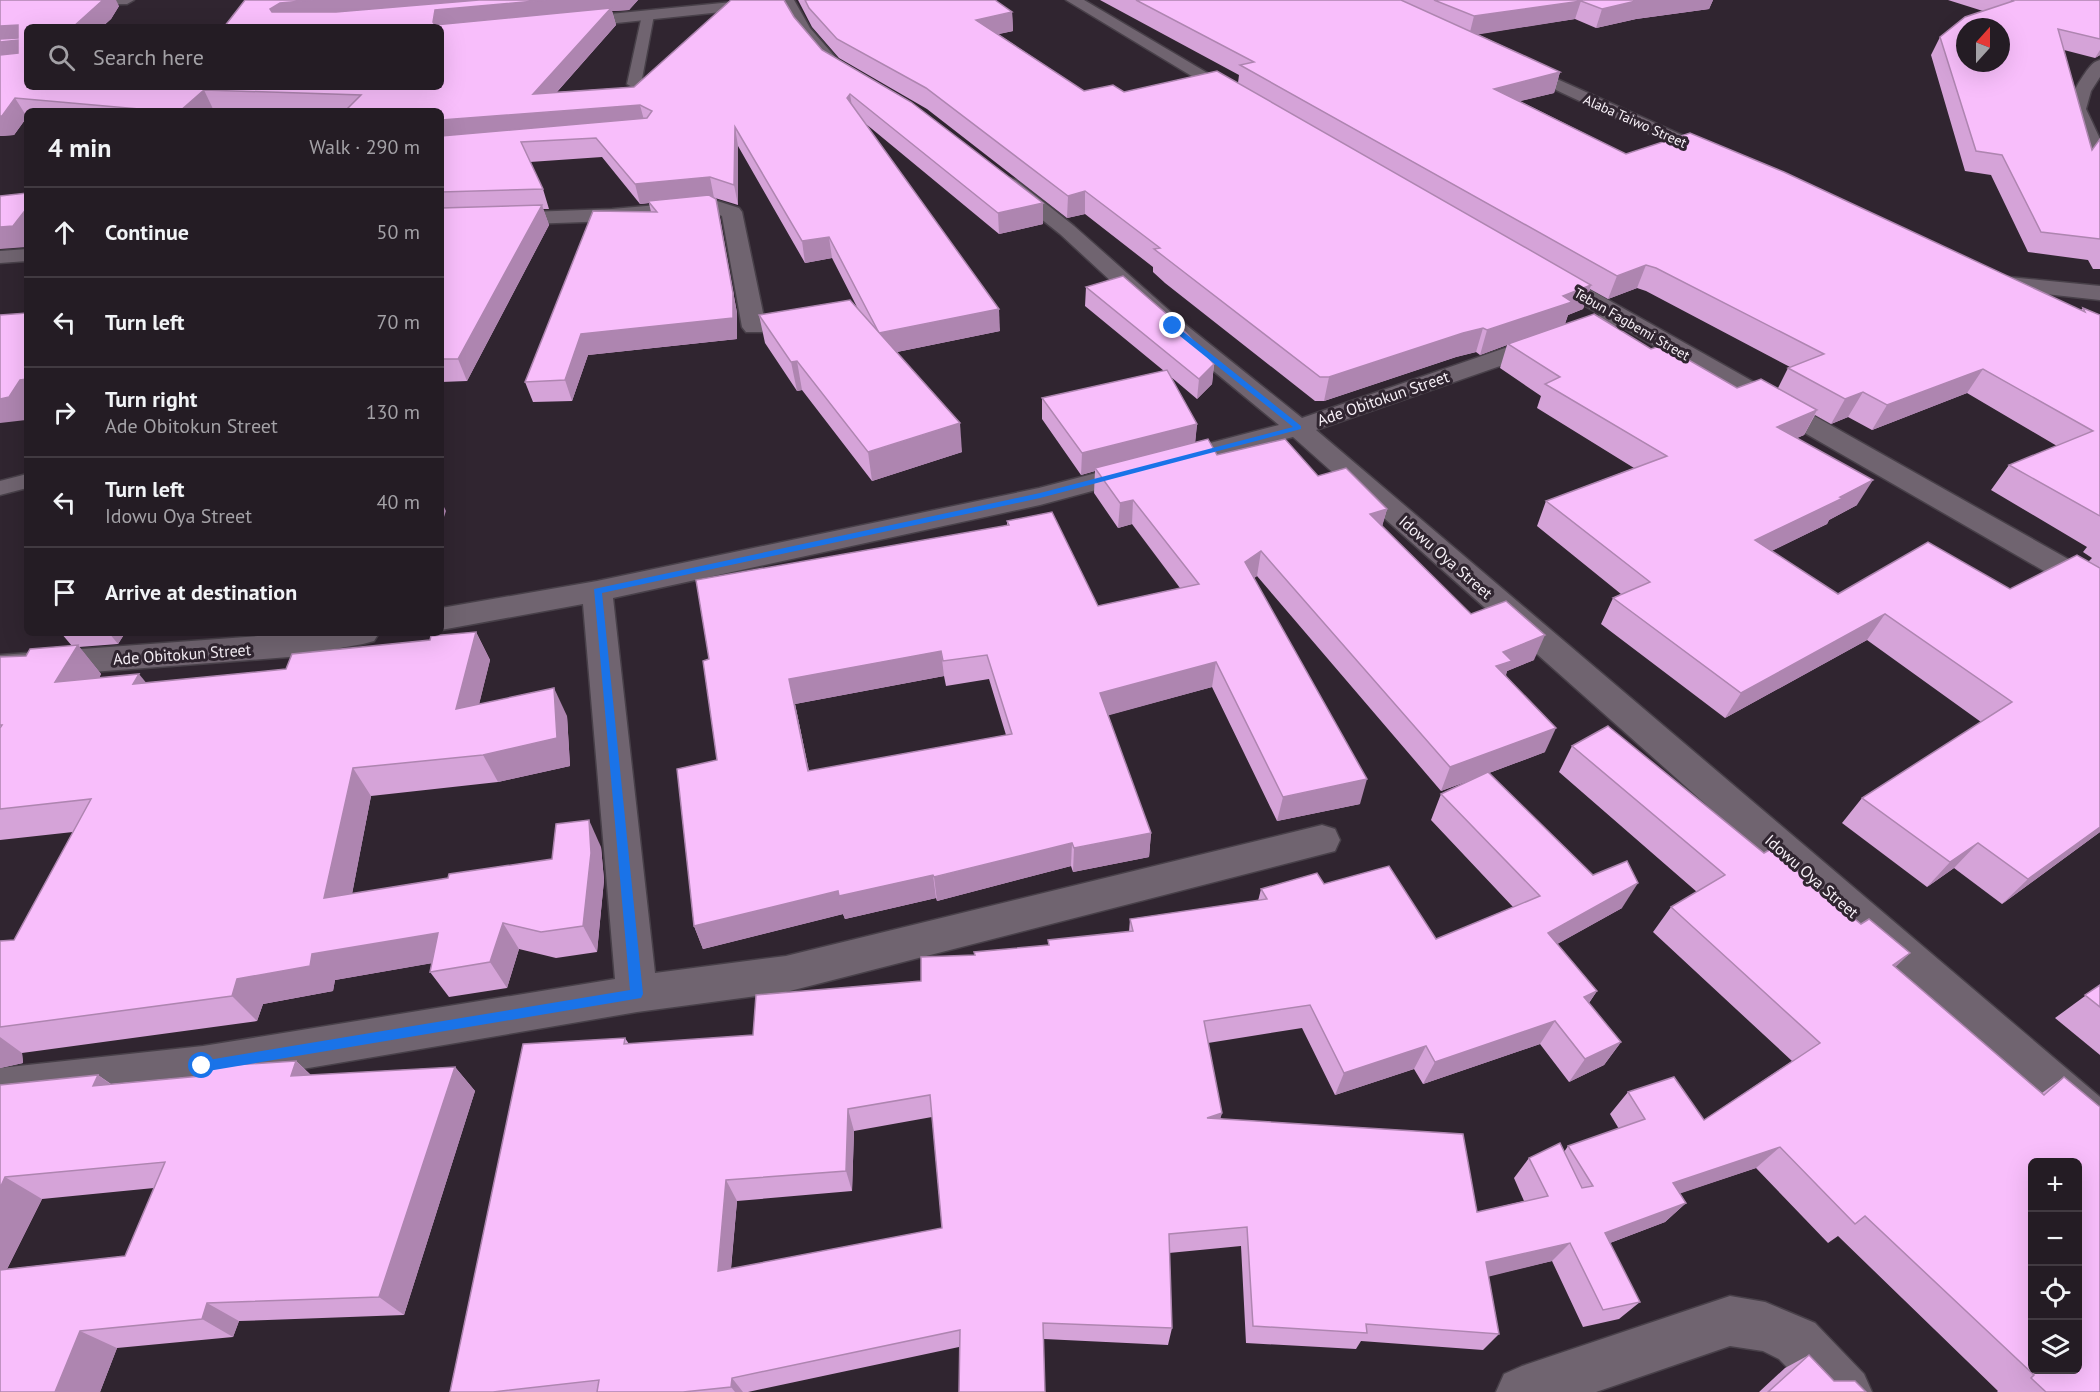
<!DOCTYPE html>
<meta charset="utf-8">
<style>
:root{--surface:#241c24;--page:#2c252c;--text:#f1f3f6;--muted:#a3a1a6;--line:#413a41}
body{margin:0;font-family:"PT Sans",sans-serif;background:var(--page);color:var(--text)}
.controls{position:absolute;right:18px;bottom:18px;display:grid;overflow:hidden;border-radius:9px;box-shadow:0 6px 24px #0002}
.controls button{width:54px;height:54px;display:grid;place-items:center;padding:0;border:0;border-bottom:2px solid var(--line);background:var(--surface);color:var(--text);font:30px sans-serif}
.compass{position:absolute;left:1956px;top:18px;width:54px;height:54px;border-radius:50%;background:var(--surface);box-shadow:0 6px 24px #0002;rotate:21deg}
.stop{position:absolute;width:18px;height:18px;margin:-14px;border:4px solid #1a73e8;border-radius:50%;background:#fff}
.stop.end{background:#1a73e8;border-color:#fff;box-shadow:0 2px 6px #0008}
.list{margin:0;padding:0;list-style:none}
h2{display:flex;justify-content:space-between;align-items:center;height:78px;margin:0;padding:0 24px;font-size:26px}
h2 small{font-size:20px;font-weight:400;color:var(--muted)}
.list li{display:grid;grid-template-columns:39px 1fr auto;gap:18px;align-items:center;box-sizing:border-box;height:90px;padding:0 24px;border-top:2px solid var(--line)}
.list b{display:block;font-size:22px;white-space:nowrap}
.list p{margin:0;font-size:20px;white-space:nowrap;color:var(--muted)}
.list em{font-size:20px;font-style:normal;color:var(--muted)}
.icon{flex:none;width:33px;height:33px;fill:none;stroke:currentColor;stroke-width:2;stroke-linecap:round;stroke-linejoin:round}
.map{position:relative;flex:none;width:2100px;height:1392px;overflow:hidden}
.search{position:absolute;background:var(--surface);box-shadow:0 6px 24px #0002;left:24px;top:24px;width:420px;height:66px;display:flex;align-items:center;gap:15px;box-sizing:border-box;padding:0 21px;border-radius:9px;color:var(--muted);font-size:22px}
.panel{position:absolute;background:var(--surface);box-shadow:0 6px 24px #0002;left:24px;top:108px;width:420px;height:528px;border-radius:9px}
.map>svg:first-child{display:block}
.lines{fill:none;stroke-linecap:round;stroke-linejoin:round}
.service-casing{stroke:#484049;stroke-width:3}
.minor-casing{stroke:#484049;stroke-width:3}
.service{fill:#706470;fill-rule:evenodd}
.minor{fill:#706470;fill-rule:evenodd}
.wall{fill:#d5a3d8;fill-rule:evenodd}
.shaded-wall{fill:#ae85b0}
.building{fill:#f8befb;stroke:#ae85b0;stroke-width:1.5;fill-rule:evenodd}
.route{fill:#1a73e8}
.labels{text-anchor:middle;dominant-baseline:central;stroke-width:6;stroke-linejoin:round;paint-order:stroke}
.far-street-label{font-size:14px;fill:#f7f0f7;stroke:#302530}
.street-label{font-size:16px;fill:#f7f0f7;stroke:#302530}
</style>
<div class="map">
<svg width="2100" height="1392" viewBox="0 0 2100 1392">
<rect width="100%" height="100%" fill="#302530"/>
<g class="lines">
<defs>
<g id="service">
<polygon points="648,11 654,15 641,84 634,88 627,84 642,15"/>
<polygon points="27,474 27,488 0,495 0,481"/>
</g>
<g id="minor">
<polygon points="0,0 134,0 127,4 0,6"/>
<polygon points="753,0 773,0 775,3 768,7 569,28 561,23 569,18"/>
<polygon points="780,0 794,0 810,28 837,59 835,62 823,62 798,33"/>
<polygon points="1066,0 1084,0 1248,97 1245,101 1233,101"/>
<path d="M2100 60V77L2091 91 2086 109 2100 139V159L2093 157C2072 125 2059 111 2083 76 2088 69 2092 62 2100 60Z"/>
<polygon points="1517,61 1722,153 1724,157 1715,163 1708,161 1511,69 1509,66 1511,63"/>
<polygon points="1009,178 1016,180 1074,226 1181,321 1302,418 1601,315 1541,281 1538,276 1541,271 1557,271 2100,577 2100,600 2089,597 1618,325 1316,430 2100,1097 2100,1148 2084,1141 1293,437 1040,505 613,598 655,973 786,956 1322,825 1335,829 1340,840 1335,851 786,992 637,1012 203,1086 0,1110 0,1068 203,1046 615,979 583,604 441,630 441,608 597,581 1039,488 1279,425 1165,331 1060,234 1002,188 999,184"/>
<polygon points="714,200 739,208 742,212 766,327 762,332 746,332 742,327 722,216 713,212 612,221 441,227 441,215 612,209"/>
<polygon points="27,249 27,261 0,263 0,251"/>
<polygon points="1999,276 2100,286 2100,300 1991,288 1988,283 1991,278"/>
<polygon points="300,633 379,633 374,641 363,644 289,657 0,679 0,655"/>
<polygon points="1730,1296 1765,1302 1815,1323 1864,1374 1872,1392 1811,1392 1779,1359 1763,1351 1730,1346 1596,1392 1496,1392 1504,1374 1522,1366"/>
</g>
</defs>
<!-- service casing -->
<use href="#service" class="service-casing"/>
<!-- minor casing -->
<use href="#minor" class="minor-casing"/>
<!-- service -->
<use href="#service" class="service"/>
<!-- minor -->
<use href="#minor" class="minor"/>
</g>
<!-- wall -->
<g class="wall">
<polygon points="0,0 119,6 111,19 102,27 27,27 27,87 441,87 245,0 638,0 629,10 612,11 616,25 557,92 634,87 794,17 822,50 1043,203 1043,224 999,234 866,124 1000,331 897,352 962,452 872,481 802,390 797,391 765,343 759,315 858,309 832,258 805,263 738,146 738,205 715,198 720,218 737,313 737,339 588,355 572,401 533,402 525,382 651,212 649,203 640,204 602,157 530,162 543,189 549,209 543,209 549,225 467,381 441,382 441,111 266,111 213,109 212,111 27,111 27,117 14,135 0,136"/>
<path d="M798 0H995L1012 12 1013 31 998 34 1084 91 1124 92 1238 83 1239 75 1100 0H1713L1709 9 1636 19 1596 28 1575 19 1477 34 1560 72 1554 93 1520 101 1626 154 2081 310 2083 308 2100 315V832L2002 904 1954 868 1927 887 1842 823 1862 798 1981 722 1867 640 1725 718 1601 624 1613 598 1621 594 1537 526 1546 501 1634 468 1537 408 1541 396 1500 368 1507 345 1480 355 1476 352 1456 357 1324 401H1315L1165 283 1153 272V267L1085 214 1067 218 927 109 839 58 812 27ZM1637 288 1646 291 1790 367 1788 368 1778 388H1737L1651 349 1565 324 1568 315 1583 309 1590 289 1608 299ZM1967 393 2057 446 2009 465 1991 490 2087 547 2083 552 2092 558 2089 561 2010 589 1838 594 1771 551 1827 524 1829 520 1857 505 1797 438 1804 435 1815 415 1831 424 1848 417 1872 430Z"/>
<polygon points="1948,0 2100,0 2100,55 2095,58 2064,50 2092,150 2100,139 2100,269 2093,269 2088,260 2028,252 1991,175 1965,171 1931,55 1940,37 1983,11"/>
<path d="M1086 287 1214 364 1212 384 1197 399 1171 377 1197 424 1195 442 1217 455 1318 476 1387 509 1382 526 1471 614 1534 660 1507 671 1506 675 1545 752 1489 773 1622 908 1557 944 1597 991 1589 1003 1621 1042 1604 1065 1569 1082 1540 1044 1423 1084 1414 1069 1335 1095 1302 1028 1208 1043 1222 1113 1220 1118 1477 1212 1524 1201 1514 1178 1529 1158 1564 1152 1568 1146 1619 1129 1610 1114 1628 1092 1704 1120 1792 1061 1653 932 1671 907 1697 892 1559 772 1572 746 1764 853 1861 924 1910 953 1895 967 2042 1093 2064 1077 2100 1392H1997L1998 1391 1838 1236 1828 1243 1756 1168 1680 1193 1686 1203 1665 1222 1610 1243 1640 1302 1619 1319 1583 1327 1552 1261 1488 1276 1499 1334 1483 1350 1361 1341 1356 1349 1246 1343 1241 1246 1169 1253 1172 1328 1168 1345 1044 1339 959 1347 748 1392H450L625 1038 629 1044 753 1035 921 981 975 955 1048 945V940L1129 932 1130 919 1258 901 1261 889 1324 884 1436 939 1513 907 1431 820 1441 794 1471 780 1441 791 1257 576 1254 578 1360 804 1277 821 1212 687 1108 715 1151 833 1149 857 1073 872 1071 866 937 901 936 898 845 919 843 914 703 949 694 926 717 760 709 659 1007 525V521L1098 606 1180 588 1132 524 1118 528 1094 493 1095 471 1081 475 1042 419V398L1164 371 1085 306ZM944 676 946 686 989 679 1006 735 809 771 795 704ZM932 1117 942 1228 731 1269 737 1201 852 1191 854 1131Z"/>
<polygon points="476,632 490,660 479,704 567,716 570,766 498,782 371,796 352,894 448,878 552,859 601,847 604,880 597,952 556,958 519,949 507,988 449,997 430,972 432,963 335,980 333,991 263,1004 257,1021 22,1053 23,1063 0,1068 0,941 14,940 73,832 0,840 0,657 26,656 72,646 61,633 125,633 118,644 79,647 101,674 99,678 146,683 286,669 430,640"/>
<polygon points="2100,985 2100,1055 2055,1018"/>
<path d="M296 1061 311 1075 455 1067 475 1091 404 1315 239 1321 233 1337 117 1348 100 1392H0V1085L98 1075 111 1084 201 1076ZM154 1188 125 1256 7 1269 42 1199Z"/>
<polygon points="1809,1355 1834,1381 1866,1392 1759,1392 1785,1368"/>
</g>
<!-- shaded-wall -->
<g class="shaded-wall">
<polygon points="103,0 116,0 119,6 111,19 102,27 73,27"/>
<polygon points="313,0 530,0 278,27 270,9 280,3"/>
<polygon points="546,0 638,0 629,10 612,11 616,25 538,113 640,105 645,124 441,140 441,120 434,27 433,22 435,10"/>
<polygon points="1640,0 1713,0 1709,9 1636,19 1596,28 1602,9"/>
<polygon points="1581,1 1575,19 1469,36 1474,16"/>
<polygon points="1012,12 1013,31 977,39 976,20"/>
<polygon points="18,25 27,56 0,61 0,26"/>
<polygon points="2100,50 2100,55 2095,58"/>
<polygon points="1560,72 1554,93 1488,109 1494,89"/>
<polygon points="204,90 213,109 212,111 180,111"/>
<polygon points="850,94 853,113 847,98"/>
<polygon points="15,98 27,117 14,135 0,136 0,116"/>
<polygon points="735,127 738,146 738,205 734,185"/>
<polygon points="710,177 714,198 648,201 649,203 640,204 635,184"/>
<polygon points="1085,191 1085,214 1067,218 1068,196"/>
<polygon points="716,199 737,313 737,339 588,355 572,401 565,380 581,334"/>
<polygon points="1043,203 1043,224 999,234 998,213"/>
<polygon points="542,205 549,225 467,381 458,359"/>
<polygon points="27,208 27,247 0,249 0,227"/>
<polygon points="829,237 832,258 805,263 802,241"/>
<polygon points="1646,265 1637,288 1608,299 1617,276"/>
<polygon points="1591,285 1583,309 1568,315 1564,326 1508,344 1507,345 1480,355 1487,330 1563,296"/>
<polygon points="999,309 1000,331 882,355 879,333"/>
<polygon points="1483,328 1476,352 1456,357 1324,401 1329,377 1463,333"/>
<polygon points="797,361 802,390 797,391 791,362"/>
<polygon points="1214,364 1212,384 1197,399 1199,379"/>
<polygon points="1983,369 1967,393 1872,430 1887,405"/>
<polygon points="27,379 27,418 26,420 0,423 0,399 20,380"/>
<polygon points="1863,392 1848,417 1831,424 1845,399"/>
<polygon points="1817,410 1804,435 1764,452 1777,427"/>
<polygon points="960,423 962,452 872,481 868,452"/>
<polygon points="1197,424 1195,445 1095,468 1095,471 1081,475 1082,453"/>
<polygon points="1873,480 1857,505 1829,520 1827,524 1741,566 1755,540"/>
<polygon points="1133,500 1132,524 1118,528 1120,503"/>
<polygon points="441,501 446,511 441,526"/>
<polygon points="1387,509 1380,534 1370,514"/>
<polygon points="1261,551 1257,576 1241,587 1245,562"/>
<polygon points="1885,614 1867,640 1725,718 1741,693"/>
<polygon points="476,632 490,660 471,737 456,709"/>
<polygon points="109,633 125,633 118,644"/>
<polygon points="1545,635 1534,660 1507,671 1502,685 1496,666 1503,652"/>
<polygon points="78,645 101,674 80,710 55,682"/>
<polygon points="941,651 944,676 795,704 814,796 789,679"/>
<polygon points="1216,662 1212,687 1099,718 1100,693"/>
<polygon points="139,674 162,702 133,684"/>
<polygon points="554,688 567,716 570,766 498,782 483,755"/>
<polygon points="1556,728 1545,752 1441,791 1450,767"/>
<polygon points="353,768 371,796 346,925 324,898"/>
<polygon points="1367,779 1360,804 1277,821 1283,797"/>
<polygon points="589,820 601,847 604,880 597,952 583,926"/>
<polygon points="2100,827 2100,832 2002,904 2028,879"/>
<polygon points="1151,833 1149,857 1073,872 1074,848"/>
<polygon points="1072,843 1071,866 937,901 934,877"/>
<polygon points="1978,843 1954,868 1927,887 1950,862"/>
<polygon points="933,875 936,898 845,919 843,914 703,949 694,926 838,891"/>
<polygon points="1638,883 1622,908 1534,957 1548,933"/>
<polygon points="503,923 519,949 507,988 490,962"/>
<polygon points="438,933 456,959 335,980 333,991 263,1004 257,1021 232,996 237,979 312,954"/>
<polygon points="1910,953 1885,977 1893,965"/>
<polygon points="1597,991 1581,1014 1584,997"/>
<polygon points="1555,1021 1540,1044 1423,1084 1435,1062"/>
<polygon points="0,1037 22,1053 23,1063 0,1068"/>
<polygon points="1621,1042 1604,1065 1569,1082 1585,1059"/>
<polygon points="1426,1046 1414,1069 1335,1095 1344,1073"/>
<polygon points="296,1061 321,1085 291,1076"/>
<polygon points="455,1067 475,1091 404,1315 379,1297"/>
<polygon points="98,1075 129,1098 93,1086"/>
<polygon points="848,1109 854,1131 852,1191 846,1171"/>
<polygon points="1222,1113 1216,1134 1207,1118"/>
<polygon points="1780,1147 1756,1168 1652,1203 1673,1183"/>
<polygon points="5,1177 42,1199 0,1283 0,1188"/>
<polygon points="726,1180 737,1201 729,1289 718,1271"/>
<polygon points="1686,1203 1665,1222 1586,1252 1605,1233"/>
<polygon points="1570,1243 1552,1261 1471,1281 1486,1262"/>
<polygon points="207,1303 239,1321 233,1337 202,1319"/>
<polygon points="80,1331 117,1348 100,1392 55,1392"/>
<polygon points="732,1378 743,1392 735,1392 731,1387"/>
</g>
<!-- building -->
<g class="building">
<polygon points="0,0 103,0 73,27 27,27 27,87 441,87 441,27 224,27 245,0 313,0 280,3 270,9 272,12 336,12 479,0 546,0 435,10 433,22 435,25 611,8 533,94 634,87 731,0 784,0 794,17 822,50 911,102 1043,203 998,213 850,94 847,98 999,309 879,333 829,237 802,241 735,127 734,185 710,177 635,184 596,138 521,142 543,189 441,192 441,136 647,118 652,111 640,105 441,120 441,111 345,111 361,95 204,90 180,111 162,111 15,98 2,116 0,116 0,55 18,53 18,40 0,42 0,39 18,38 18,25 0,26"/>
<polygon points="805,0 995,0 1012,12 976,20 1084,91 1113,85 1124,92 1217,71 1591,285 1563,296 1572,302 1487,330 1483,328 1463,333 1329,377 1320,377 1167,259 1154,249 1160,248 1085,191 1068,196 926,88 837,39 809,8"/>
<polygon points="1136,0 1401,0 1560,72 1494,89 1626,154 1690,133 1784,172 2085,312 2083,308 2100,315 2100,516 2009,465 2093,431 1983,369 1887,405 1863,392 1845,399 1788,368 1824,354 1656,268 1646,265 1617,276 1240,65 1254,62"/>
<polygon points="1434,0 1640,0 1602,9 1581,1 1474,16"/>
<path d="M2011 0H2100V39L2058 29 2092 150 2100 139V239L2041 232 2002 155 1976 151 1940 37 1965 17 2013 1ZM1965 27H2001V63H1965Z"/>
<polygon points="27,193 27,208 13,226 0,227 0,196"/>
<polygon points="709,195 716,199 733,293 733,318 581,334 565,380 525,382 593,211 657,212 648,201"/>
<polygon points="542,205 458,359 441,359 441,208"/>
<polygon points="1123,276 1177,323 1214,364 1199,379 1086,287"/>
<polygon points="850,300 960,423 868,452 797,361 791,362 759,315"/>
<polygon points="27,313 27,379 20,380 9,397 0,399 0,315"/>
<polygon points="1594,314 1651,349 1663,345 1737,388 1761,379 1817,410 1777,427 1873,480 1840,497 1843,498 1755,540 1838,594 1928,542 2010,589 2077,555 2100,568 2100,827 2028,879 1978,843 1950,862 1862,798 2012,702 1885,614 1741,693 1613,598 1650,582 1546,501 1667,456 1545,384 1560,377 1508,344"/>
<polygon points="1167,370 1197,424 1082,453 1042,398"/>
<path d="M1208 439 1217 455 1285 439 1318 476 1346 468 1387 509 1370 514 1471 614 1506 601 1545 635 1503 652 1512 661 1496 666 1556 728 1450 767 1261 551 1245 562 1367 779 1283 797 1216 662 1100 693 1151 833 1074 848 1072 843 934 877 933 875 839 896 838 891 694 926 677 769 717 760 703 661 709 659 696 580 1009 525 1007 521 1052 512 1098 606 1199 584 1133 500 1120 503 1095 468ZM941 651 943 661 987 655 1012 734 808 771 789 679Z"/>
<polygon points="476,632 456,709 554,688 557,738 483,755 353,768 324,898 448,878 449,874 552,859 556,824 589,820 591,853 583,926 541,932 503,923 490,962 430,972 438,933 312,954 310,966 237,979 232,996 0,1027 0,941 14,940 91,799 0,809 0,728 2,725 0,725 0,657 26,656 30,649 78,645 55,682 139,674 133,684 286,669 292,654 430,640 431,636"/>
<path d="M1608 726 1764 853 1771 849 1861 924 1869 919 1910 953 1893 965 2044 1095 2064 1077 2100 1107V1392H2046L2031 1378 2034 1375 1865 1216 1855 1224 1780 1147 1673 1183 1686 1203 1605 1233 1640 1302 1603 1310 1570 1243 1486 1262 1499 1334 1366 1324 1367 1333 1253 1326 1247 1227 1169 1234 1172 1328 1043 1323 1045 1392H959L960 1330 732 1378 731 1387 683 1392H597L599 1380 493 1392H450L523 1044 625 1038 624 1044 753 1035 756 995 921 981V957L975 955 974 952 1049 945 1048 940 1133 931 1130 919 1267 899 1261 889 1317 873 1324 884 1389 866 1436 939 1540 896 1441 794 1488 772 1593 875 1627 861 1638 883 1548 933 1597 991 1584 997 1621 1042 1585 1059 1555 1021 1435 1062 1426 1046 1344 1073 1310 1005 1204 1021 1222 1113 1207 1118 1463 1134 1477 1212 1548 1196 1529 1158 1560 1143 1582 1188 1593 1186 1568 1146 1645 1119 1628 1092 1674 1077 1704 1120 1820 1043 1671 907 1725 875 1572 746ZM930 1095 942 1228 718 1271 726 1180 846 1171 848 1109ZM2032 1162H2078V1370H2032Z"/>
<polygon points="2100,985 2100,1007 2085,995"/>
<polygon points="296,1061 291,1076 455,1067 379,1297 207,1303 202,1319 80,1331 55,1392 0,1392 0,1270 125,1256 165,1162 5,1177 0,1188 0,1085 98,1075 93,1086 201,1076 204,1067"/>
<polygon points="1809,1355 1834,1381 1855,1381 1866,1392 1768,1392"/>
</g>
<!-- route -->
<polygon class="route" points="1170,325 1175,325 1301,426 1301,429 1040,498 602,593 643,994 641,998 202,1072 198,1071 198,1062 202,1061 630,990 594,589 1040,493 1293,427 1170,328"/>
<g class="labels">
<!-- far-street labels -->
<g class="far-street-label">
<text transform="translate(1635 121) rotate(24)">Alaba Taiwo Street</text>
<text transform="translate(1632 324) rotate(30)">Tebun Fagbemi Street</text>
</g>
<!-- street labels -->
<g class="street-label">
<text transform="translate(1383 398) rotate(-19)">Ade Obitokun Street</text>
<text transform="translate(1446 557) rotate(41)">Idowu Oya Street</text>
<text transform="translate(182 654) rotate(-4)">Ade Obitokun Street</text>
<text transform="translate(1812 876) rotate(41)">Idowu Oya Street</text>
</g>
</g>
</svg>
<div class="controls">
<button>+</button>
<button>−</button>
<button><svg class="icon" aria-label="locate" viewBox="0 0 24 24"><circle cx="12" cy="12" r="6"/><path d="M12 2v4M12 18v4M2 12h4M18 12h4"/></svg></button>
<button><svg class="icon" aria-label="layers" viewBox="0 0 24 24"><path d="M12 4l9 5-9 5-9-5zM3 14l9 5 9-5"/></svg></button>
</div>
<svg class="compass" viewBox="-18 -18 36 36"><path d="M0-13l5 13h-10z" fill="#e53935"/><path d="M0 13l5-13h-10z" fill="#a3a1a6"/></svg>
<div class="stop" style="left:202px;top:1066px"></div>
<div class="stop end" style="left:1173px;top:326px"></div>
<div class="search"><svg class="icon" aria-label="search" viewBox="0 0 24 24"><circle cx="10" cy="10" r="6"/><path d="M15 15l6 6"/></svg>Search here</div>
<section class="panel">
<h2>4 min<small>Walk · 290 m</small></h2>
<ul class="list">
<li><svg class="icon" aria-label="ahead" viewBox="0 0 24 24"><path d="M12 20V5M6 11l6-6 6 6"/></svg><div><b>Continue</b></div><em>50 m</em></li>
<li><svg class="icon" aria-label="left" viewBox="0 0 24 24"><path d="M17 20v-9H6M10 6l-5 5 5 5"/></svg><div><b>Turn left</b></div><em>70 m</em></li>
<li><svg class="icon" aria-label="right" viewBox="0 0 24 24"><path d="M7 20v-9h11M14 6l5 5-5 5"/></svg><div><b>Turn right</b><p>Ade Obitokun Street</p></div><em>130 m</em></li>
<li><svg class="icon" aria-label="left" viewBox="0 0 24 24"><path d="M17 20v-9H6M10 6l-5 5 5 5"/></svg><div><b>Turn left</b><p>Idowu Oya Street</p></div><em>40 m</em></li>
<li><svg class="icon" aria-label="arrive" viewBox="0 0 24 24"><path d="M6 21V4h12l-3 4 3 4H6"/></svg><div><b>Arrive at destination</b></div></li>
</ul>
</section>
</div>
